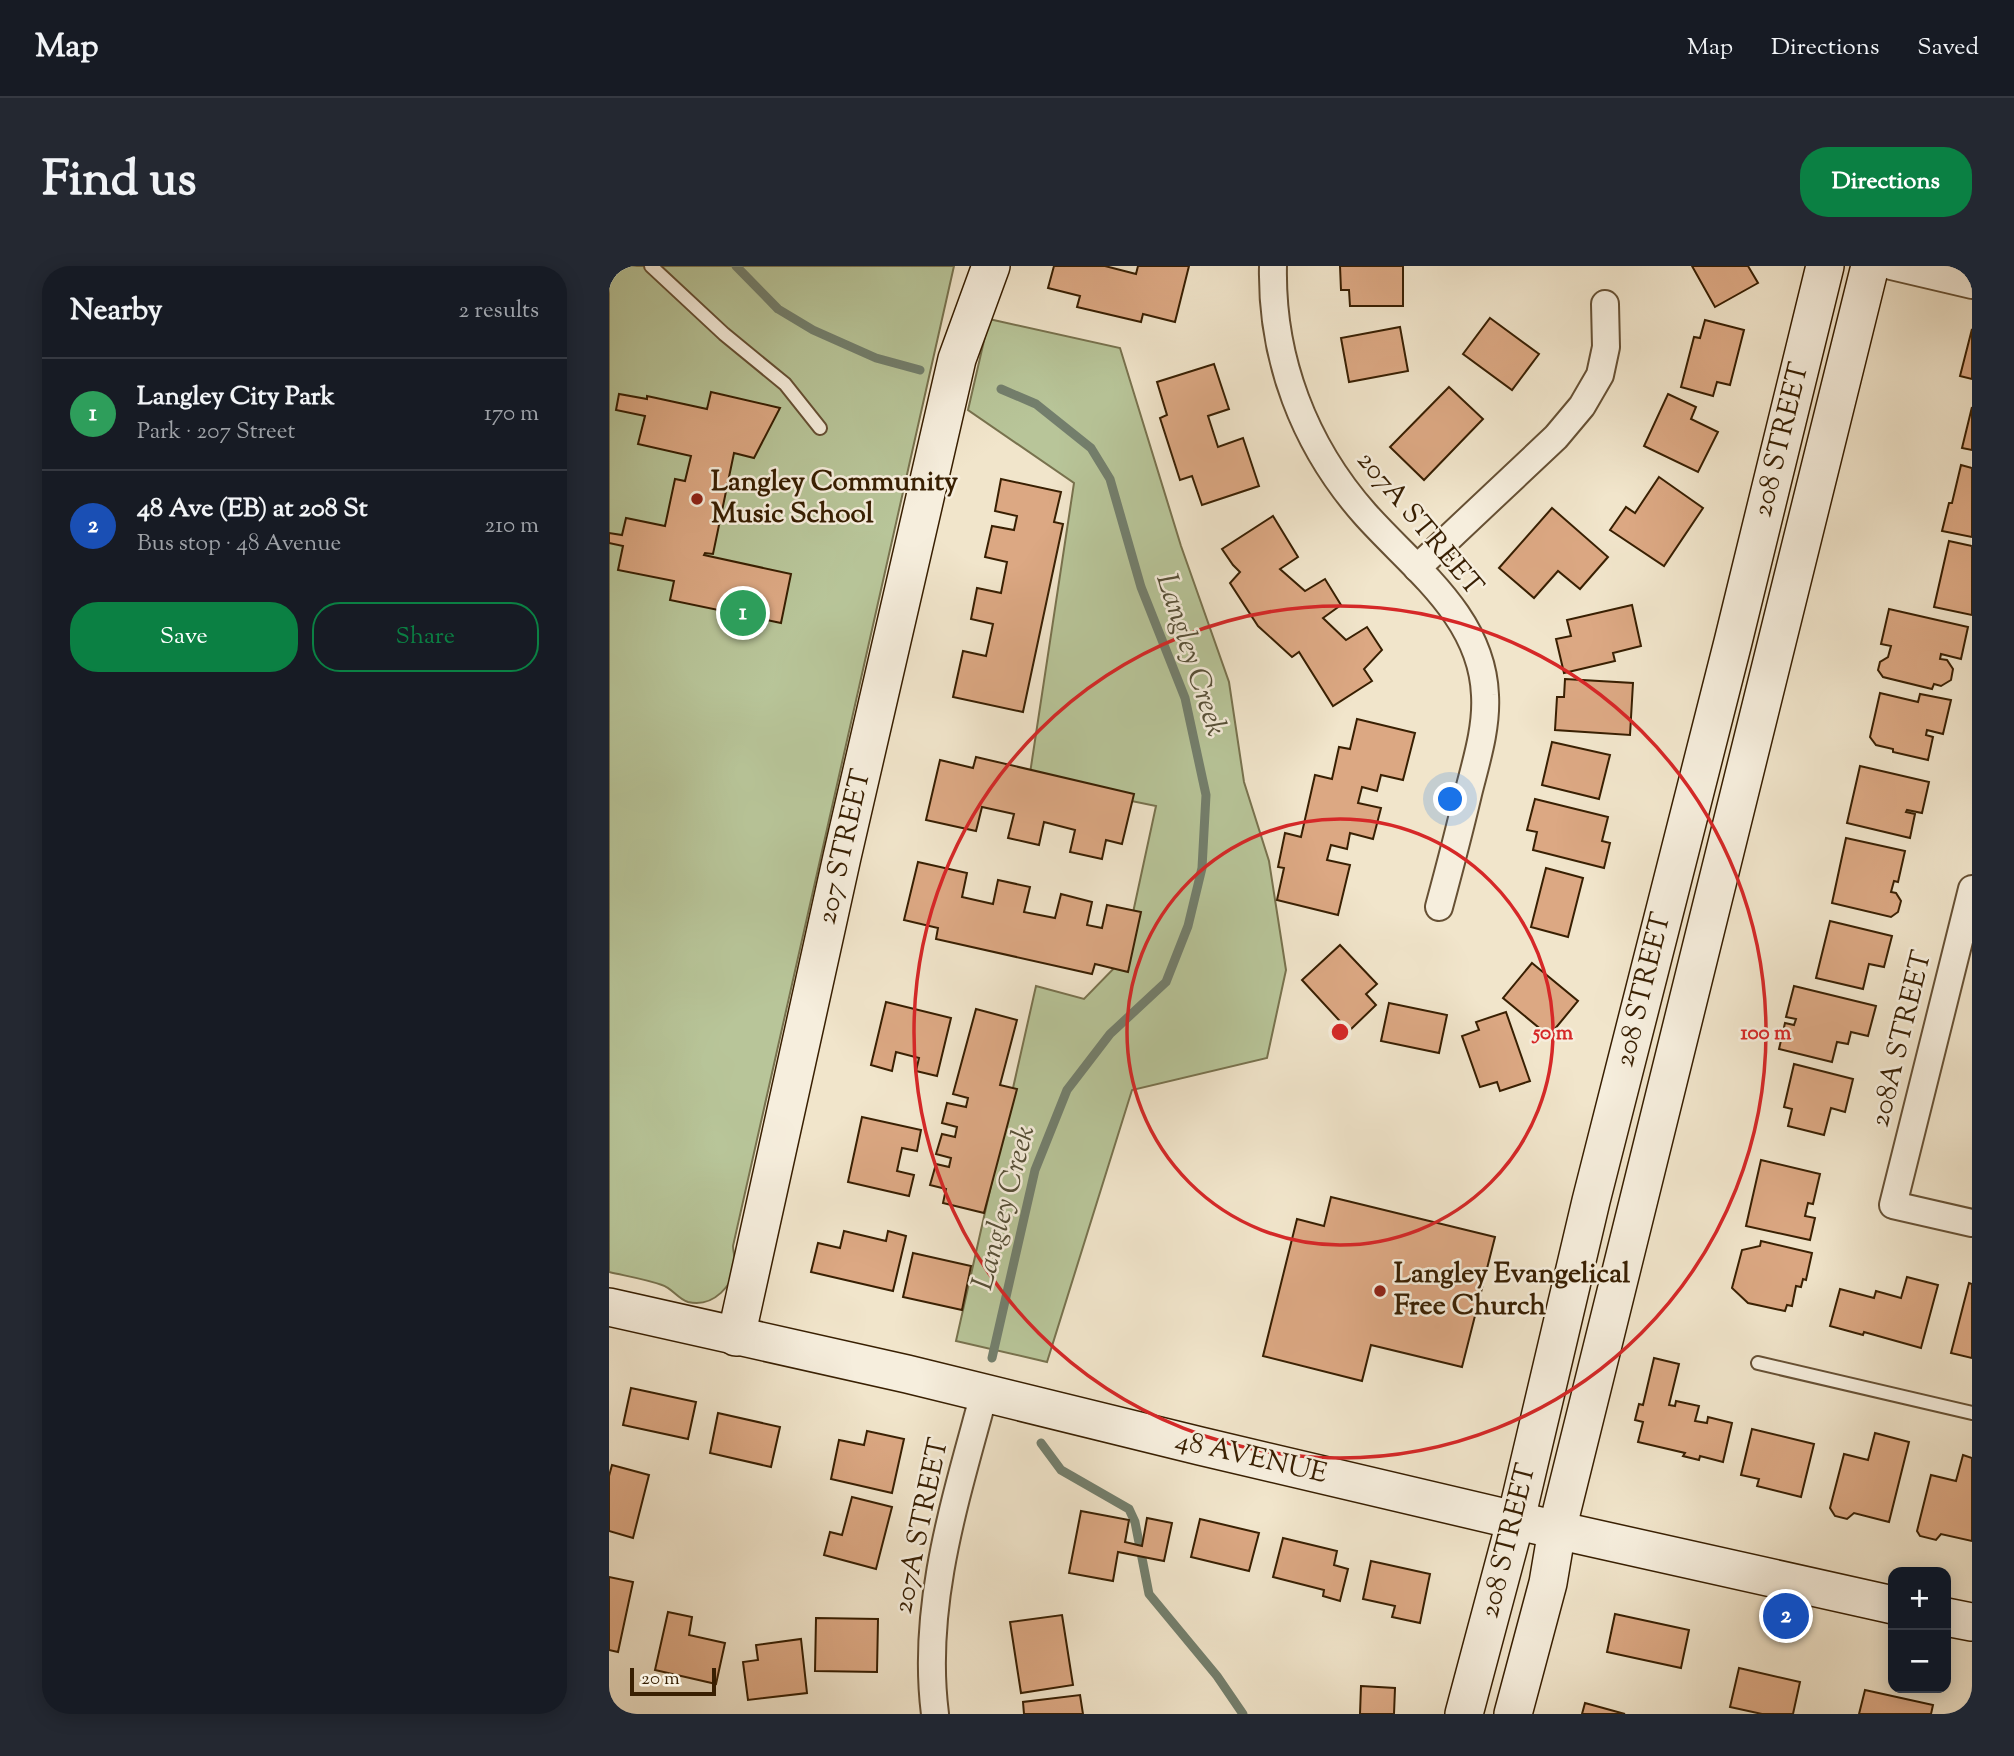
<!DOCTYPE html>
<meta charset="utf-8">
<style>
:root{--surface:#171b24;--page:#242831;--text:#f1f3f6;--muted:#9ea1a6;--line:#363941;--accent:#0b8043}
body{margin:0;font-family:"Sorts Mill Goudy",serif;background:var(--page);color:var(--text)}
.controls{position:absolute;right:21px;bottom:21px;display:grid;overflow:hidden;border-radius:14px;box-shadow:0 4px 18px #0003}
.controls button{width:63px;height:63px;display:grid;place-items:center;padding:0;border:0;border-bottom:2px solid var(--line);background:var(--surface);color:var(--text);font:35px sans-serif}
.scale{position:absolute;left:21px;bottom:18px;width:86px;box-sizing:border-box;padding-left:7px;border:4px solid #381f02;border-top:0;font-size:19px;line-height:24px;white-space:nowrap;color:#381f02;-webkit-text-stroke:5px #f6eedd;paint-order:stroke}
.you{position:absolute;left:842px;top:534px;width:24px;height:24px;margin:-18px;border:5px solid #fff;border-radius:50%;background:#1a73e8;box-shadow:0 0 0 10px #1a73e833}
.badge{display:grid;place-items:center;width:46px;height:46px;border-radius:50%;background:var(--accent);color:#fff;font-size:23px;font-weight:700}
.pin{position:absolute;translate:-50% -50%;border:4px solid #fff;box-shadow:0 2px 7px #0006}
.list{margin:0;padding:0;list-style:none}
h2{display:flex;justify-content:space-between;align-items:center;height:91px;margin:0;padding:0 28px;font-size:30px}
h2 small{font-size:23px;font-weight:400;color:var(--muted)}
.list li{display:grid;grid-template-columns:46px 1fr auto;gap:21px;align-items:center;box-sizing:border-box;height:112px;padding:0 28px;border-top:2px solid var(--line)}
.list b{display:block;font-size:26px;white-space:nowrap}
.list p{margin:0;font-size:23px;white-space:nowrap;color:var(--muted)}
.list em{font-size:23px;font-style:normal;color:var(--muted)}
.actions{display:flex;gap:14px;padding:21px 28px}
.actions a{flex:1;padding:16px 0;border:2px solid var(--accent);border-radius:28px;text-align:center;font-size:24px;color:var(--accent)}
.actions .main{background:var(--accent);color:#fff}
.map{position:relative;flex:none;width:1363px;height:1448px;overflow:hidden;border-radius:28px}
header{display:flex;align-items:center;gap:42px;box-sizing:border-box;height:98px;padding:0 35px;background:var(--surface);border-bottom:2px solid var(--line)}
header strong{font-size:33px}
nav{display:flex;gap:38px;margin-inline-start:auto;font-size:24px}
.intro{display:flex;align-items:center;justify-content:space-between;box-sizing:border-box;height:168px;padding:0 42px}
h1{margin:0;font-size:49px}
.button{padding:18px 32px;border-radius:28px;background:var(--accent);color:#fff;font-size:24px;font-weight:700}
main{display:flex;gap:42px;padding:0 42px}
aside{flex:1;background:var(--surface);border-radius:28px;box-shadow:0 4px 18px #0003}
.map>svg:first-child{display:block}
.green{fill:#b8c599;stroke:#78724e;stroke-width:2}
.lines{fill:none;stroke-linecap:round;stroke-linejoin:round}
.stream{stroke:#737f6d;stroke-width:9}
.building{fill:#dca883;stroke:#381f02;stroke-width:2}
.lane-casing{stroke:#665034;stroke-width:16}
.street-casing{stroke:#665034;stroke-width:30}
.secondary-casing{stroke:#381f02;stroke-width:40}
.lane{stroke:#f6eedd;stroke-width:12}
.street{stroke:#f6eedd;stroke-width:26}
.secondary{stroke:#f6eedd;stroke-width:37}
.ring{fill:none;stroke:#d62828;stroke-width:3.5}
.poi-dot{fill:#8f2418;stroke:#f6eedd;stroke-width:2.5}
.labels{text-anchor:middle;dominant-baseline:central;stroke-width:5;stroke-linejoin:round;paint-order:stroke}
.street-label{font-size:28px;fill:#381f02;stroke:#f6eedd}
.poi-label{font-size:28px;font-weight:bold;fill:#381f02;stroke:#f6eedd;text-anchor:start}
.water-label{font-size:30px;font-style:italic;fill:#564f37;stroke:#f6eedd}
.centre{fill:#d62828;stroke:#f6eedd;stroke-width:3.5}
.ring-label{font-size:21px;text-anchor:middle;font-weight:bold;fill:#d62828;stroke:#f6eedd;stroke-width:5;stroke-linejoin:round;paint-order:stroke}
</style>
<header>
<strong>Map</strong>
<nav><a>Map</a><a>Directions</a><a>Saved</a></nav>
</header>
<div class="intro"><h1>Find us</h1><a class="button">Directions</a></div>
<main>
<aside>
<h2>Nearby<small>2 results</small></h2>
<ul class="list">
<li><span class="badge" style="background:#2e9e5b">1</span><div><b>Langley City Park</b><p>Park · 207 Street</p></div><em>170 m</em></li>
<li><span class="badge" style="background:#1a4fb4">2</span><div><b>48 Ave (EB) at 208 St</b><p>Bus stop · 48 Avenue</p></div><em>210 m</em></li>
</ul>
<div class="actions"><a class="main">Save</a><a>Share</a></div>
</aside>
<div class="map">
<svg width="1363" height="1448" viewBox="0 0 1363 1448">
<rect width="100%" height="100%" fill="#f1e5cb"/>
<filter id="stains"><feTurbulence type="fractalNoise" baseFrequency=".00286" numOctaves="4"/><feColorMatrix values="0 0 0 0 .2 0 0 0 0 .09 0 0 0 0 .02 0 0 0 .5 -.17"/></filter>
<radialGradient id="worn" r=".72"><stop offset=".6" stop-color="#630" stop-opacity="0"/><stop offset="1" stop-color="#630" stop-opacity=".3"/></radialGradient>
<!-- green -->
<g class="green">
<path d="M0 0H345L124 980C124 985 126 991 126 996 126 1019 104 1042 79 1036 69 1033 63 1022 53 1019 36 1013 17 1010 0 1006Z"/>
<polygon points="380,53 511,82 572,280 620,416 635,516 660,595 677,704 658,792 523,824 438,1096 347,1075 427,720 475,733 514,693 547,540 420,514 465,217 359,144"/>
</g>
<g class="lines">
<!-- stream -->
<g class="stream">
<polyline points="127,0 169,43 204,64 267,92 311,104"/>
<polyline points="383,1092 426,904 458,824 501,768 557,716 579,660 593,602 597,529 576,432 532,321 501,213 482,182 427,138 392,123"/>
<polyline points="432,1177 452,1204 520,1243 526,1256 540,1328 608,1410 634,1448"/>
</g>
</g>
<!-- building -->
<g class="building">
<polygon points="445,0 496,0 527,8 529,0 580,0 566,56 534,48 532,56 468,41 471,30 439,22"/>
<polygon points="731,0 794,0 794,40 741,40 740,24 732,24"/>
<polygon points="1083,0 1139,0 1149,17 1106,41"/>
<polygon points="881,52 930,88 903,124 854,88"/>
<polygon points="1096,54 1135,64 1121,119 1108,116 1104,130 1072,121 1085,71 1091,72"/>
<polygon points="791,61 799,105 740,116 732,72"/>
<polygon points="1363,63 1363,113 1351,110"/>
<polygon points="605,98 620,143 599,150 609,181 634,172 650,220 593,239 583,210 571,214 551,152 558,149 548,116"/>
<polygon points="840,121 874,153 815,214 781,181"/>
<polygon points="102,126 171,142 145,192 125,187 104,288 96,287 95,289 182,308 172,357 61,334 65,315 9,304 14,280 0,277 0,267 13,269 17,252 56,260 66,213 76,215 82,190 29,178 36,150 7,144 10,128 38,133 38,130 98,143"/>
<polygon points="1059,128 1087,141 1082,153 1109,166 1089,206 1035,180"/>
<polygon points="1363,141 1363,184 1353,182"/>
<polygon points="1352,199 1363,202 1363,271 1333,265 1340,237 1343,237"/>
<polygon points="1050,211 1094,242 1055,300 1001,264 1017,241 1026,247"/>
<polygon points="392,213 452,226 445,256 454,258 414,446 344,431 354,385 377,390 384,358 362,353 368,322 392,327 398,296 376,291 383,260 405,264 408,250 386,245"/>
<polygon points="943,242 999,291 971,323 949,305 925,332 890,302"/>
<polygon points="664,250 689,291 671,303 696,325 716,313 732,339 714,352 737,374 758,361 773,384 755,403 763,415 724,440 690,386 683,391 649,360 621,317 631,306 624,299 613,283"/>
<polygon points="1340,275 1363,280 1363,349 1325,341"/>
<polygon points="1023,339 1032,380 1004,387 1006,395 955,407 947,373 962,370 958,354"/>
<polygon points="1280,343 1359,361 1352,393 1332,388 1331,393 1338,394 1344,403 1342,414 1332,420 1325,418 1323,423 1274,411 1269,404 1271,396 1279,391 1282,380 1272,378"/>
<polygon points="956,413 1024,417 1021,469 946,464 948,431 955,431"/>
<polygon points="1271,427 1309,436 1311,428 1342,434 1334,468 1318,464 1317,469 1324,471 1319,494 1284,486 1284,483 1267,479 1261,471"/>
<polygon points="748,453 806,467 794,514 772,509 768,525 753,521 749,537 772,542 764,573 741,567 738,583 722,579 718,594 741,599 729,649 668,634 675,602 669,601 676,567 692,571 706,509 723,513 730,481 741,483"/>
<polygon points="943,476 1001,489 990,533 933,519"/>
<polygon points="367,491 525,528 513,578 497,574 493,593 461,586 466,564 435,556 430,579 399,572 405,548 373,541 367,565 317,554 331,494 364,502"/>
<polygon points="1251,500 1320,516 1313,547 1298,544 1297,546 1306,548 1301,572 1238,557"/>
<polygon points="926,533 999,551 993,575 1001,577 995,602 924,584 928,566 918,564"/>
<polygon points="1237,572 1296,585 1289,616 1285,615 1282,626 1287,627 1292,635 1289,646 1282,651 1223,637"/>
<polygon points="309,596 358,607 353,631 384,638 389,614 421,621 415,646 446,652 452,628 483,636 478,659 493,662 498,639 532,646 519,706 486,698 483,708 327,673 329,662 295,654"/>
<polygon points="937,602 974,612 959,671 922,661"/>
<polygon points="1221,655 1283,670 1275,701 1260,698 1254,723 1207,712"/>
<polygon points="731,679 768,718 757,728 767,739 740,765 693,714"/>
<polygon points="923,697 969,735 940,770 894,732"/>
<polygon points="1185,720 1267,740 1259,770 1242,766 1239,778 1228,776 1223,796 1170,783 1176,757 1185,759 1187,753 1177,751"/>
<polygon points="277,736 342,752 328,810 307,805 310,792 287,786 283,805 262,799"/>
<polygon points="780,737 838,749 830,787 772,775"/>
<polygon points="367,743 408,754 391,819 408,823 375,947 334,937 337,923 321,919 327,898 340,901 342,892 327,888 333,868 346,871 348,861 333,857 338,837 357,841 359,832 344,828"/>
<polygon points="897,746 921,815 891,825 888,816 871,821 853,770 870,764 867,756"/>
<polygon points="1185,798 1244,813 1236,846 1222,842 1215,869 1179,860 1183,843 1175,841"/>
<polygon points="253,851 312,864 308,885 293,882 288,905 305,909 300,930 239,916"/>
<polygon points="1152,894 1211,908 1204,938 1199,937 1196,950 1206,952 1201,974 1137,960"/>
<polygon points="722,931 886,971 853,1101 762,1079 753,1115 654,1090 688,953 715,960"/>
<polygon points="235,965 277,975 279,965 297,970 284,1025 202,1006 209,977 231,982"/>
<polygon points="1152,975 1203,987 1197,1014 1194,1013 1192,1021 1187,1020 1183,1040 1178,1039 1176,1045 1139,1037 1123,1022 1133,984 1151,980"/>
<polygon points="304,987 362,1000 353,1044 294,1031"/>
<polygon points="1298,1011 1329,1019 1312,1082 1255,1066 1254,1069 1221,1060 1231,1023 1265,1032 1267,1025 1292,1032"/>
<polygon points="1360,1017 1363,1018 1363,1092 1342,1087"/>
<polygon points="1045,1092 1070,1098 1060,1139 1066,1140 1067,1135 1090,1140 1086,1155 1098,1157 1099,1151 1123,1157 1114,1196 1091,1190 1090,1194 1074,1190 1076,1187 1029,1176 1034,1156 1026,1154 1030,1138 1034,1139"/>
<polygon points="22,1122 87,1136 79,1173 14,1159"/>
<polygon points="109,1147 171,1161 162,1201 101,1187"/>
<polygon points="1143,1163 1205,1178 1192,1231 1148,1220 1150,1213 1132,1209"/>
<polygon points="258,1165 295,1173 283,1227 222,1213 230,1174 255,1179"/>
<polygon points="1266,1167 1300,1176 1280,1256 1245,1247 1238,1253 1226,1250 1221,1242 1235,1188 1259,1194"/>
<polygon points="1354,1189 1363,1192 1363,1275 1332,1268 1327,1274 1311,1270 1308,1265 1322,1209 1347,1215"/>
<polygon points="3,1199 40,1209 24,1272 0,1265 0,1210"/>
<polygon points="243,1231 283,1241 267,1303 215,1289 221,1266 233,1269"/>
<polygon points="472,1245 520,1254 516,1276 533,1280 538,1252 563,1257 555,1295 509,1286 504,1315 460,1307"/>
<polygon points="591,1253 650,1267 640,1305 582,1291"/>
<polygon points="674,1272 728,1285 725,1299 739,1303 731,1335 714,1330 715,1324 664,1311"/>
<polygon points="762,1295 821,1308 811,1357 783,1351 786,1340 754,1333"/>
<polygon points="0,1311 24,1316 9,1386 0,1384"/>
<polygon points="59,1346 83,1351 80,1369 116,1377 107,1418 46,1404"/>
<polygon points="1006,1348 1080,1364 1072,1402 998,1386"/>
<polygon points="453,1349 464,1419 412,1427 401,1356"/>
<polygon points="207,1352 269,1353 268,1406 206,1405"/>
<polygon points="192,1373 198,1427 139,1434 134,1396 149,1394 147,1379"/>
<polygon points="1130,1402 1191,1416 1184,1448 1153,1448 1121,1441"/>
<polygon points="752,1420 786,1422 785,1448 751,1448"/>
<polygon points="1256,1424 1324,1439 1322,1448 1250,1448"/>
<polygon points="471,1429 474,1448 415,1448 414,1436"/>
<polygon points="976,1437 1016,1448 973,1448"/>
</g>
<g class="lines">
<defs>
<g id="lane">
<polyline points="42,0 115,68 176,118 211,162"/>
<polyline points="1149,1097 1363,1147"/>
</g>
<g id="street">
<path d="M664 0C662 92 695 179 756 248 804 302 873 350 876 429 878 462 867 496 859 528 850 566 840 604 830 641"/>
<polyline points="1282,0 1363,19"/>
<polyline points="808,302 947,171 973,140 991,109 997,81 996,38"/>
<polyline points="1363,623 1284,939 1363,957"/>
<path d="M326 1448C312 1339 347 1232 375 1128"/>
</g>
<g id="secondary">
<polyline points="0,1041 298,1108 591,1180 948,1264 1284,1339"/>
<polyline points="127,1071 233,591 348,93 382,0"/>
<polyline points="1337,1351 1363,1356"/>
<polyline points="855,1448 907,1253 982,935 1124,376 1216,0"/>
<polyline points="904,1448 939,1317 948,1264 1261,0"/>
</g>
</defs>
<!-- lane casing -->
<use href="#lane" class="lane-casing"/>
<!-- street casing -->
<use href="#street" class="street-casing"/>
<!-- secondary casing -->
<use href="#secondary" class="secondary-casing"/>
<!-- lane -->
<use href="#lane" class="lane"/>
<!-- street -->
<use href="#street" class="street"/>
<!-- secondary -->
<use href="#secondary" class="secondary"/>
</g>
<!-- distance rings -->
<g class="ring">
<circle cx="731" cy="766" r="213"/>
<circle cx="731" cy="766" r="426"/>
</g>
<!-- markers -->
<g class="poi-dot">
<circle cx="88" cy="233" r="7"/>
<circle cx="771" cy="1025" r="7"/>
</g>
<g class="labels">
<!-- street labels -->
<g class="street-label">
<text transform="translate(1173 174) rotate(-76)">208 STREET</text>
<text transform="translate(810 258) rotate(50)">207A STREET</text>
<text transform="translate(236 581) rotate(-77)">207 STREET</text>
<text transform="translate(1035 724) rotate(-76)">208 STREET</text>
<text transform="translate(1293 773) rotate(-76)">208A STREET</text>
<text transform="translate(642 1192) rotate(13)">48 AVENUE</text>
<text transform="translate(313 1260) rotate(-78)">207A STREET</text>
<text transform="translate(900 1275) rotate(-76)">208 STREET</text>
</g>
<!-- poi labels -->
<g class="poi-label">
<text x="102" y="217">Langley Community<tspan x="102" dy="32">Music School</tspan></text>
<text x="785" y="1009">Langley Evangelical<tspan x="785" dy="32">Free Church</tspan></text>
</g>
<!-- water labels -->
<g class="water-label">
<text transform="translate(581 389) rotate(72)">Langley Creek</text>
<text transform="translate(396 942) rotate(-75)">Langley Creek</text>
</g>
</g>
<circle cx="731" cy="766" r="10" class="centre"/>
<g class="ring-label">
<text x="944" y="773">50 m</text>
<text x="1157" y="773">100 m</text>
</g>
<rect width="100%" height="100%" filter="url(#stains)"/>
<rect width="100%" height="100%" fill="url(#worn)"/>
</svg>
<div class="controls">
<button>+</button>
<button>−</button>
</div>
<div class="scale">20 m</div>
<div class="you"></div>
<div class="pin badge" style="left:134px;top:347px;background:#2e9e5b">1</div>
<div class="pin badge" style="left:1177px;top:1350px;background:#1a4fb4">2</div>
</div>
</main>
